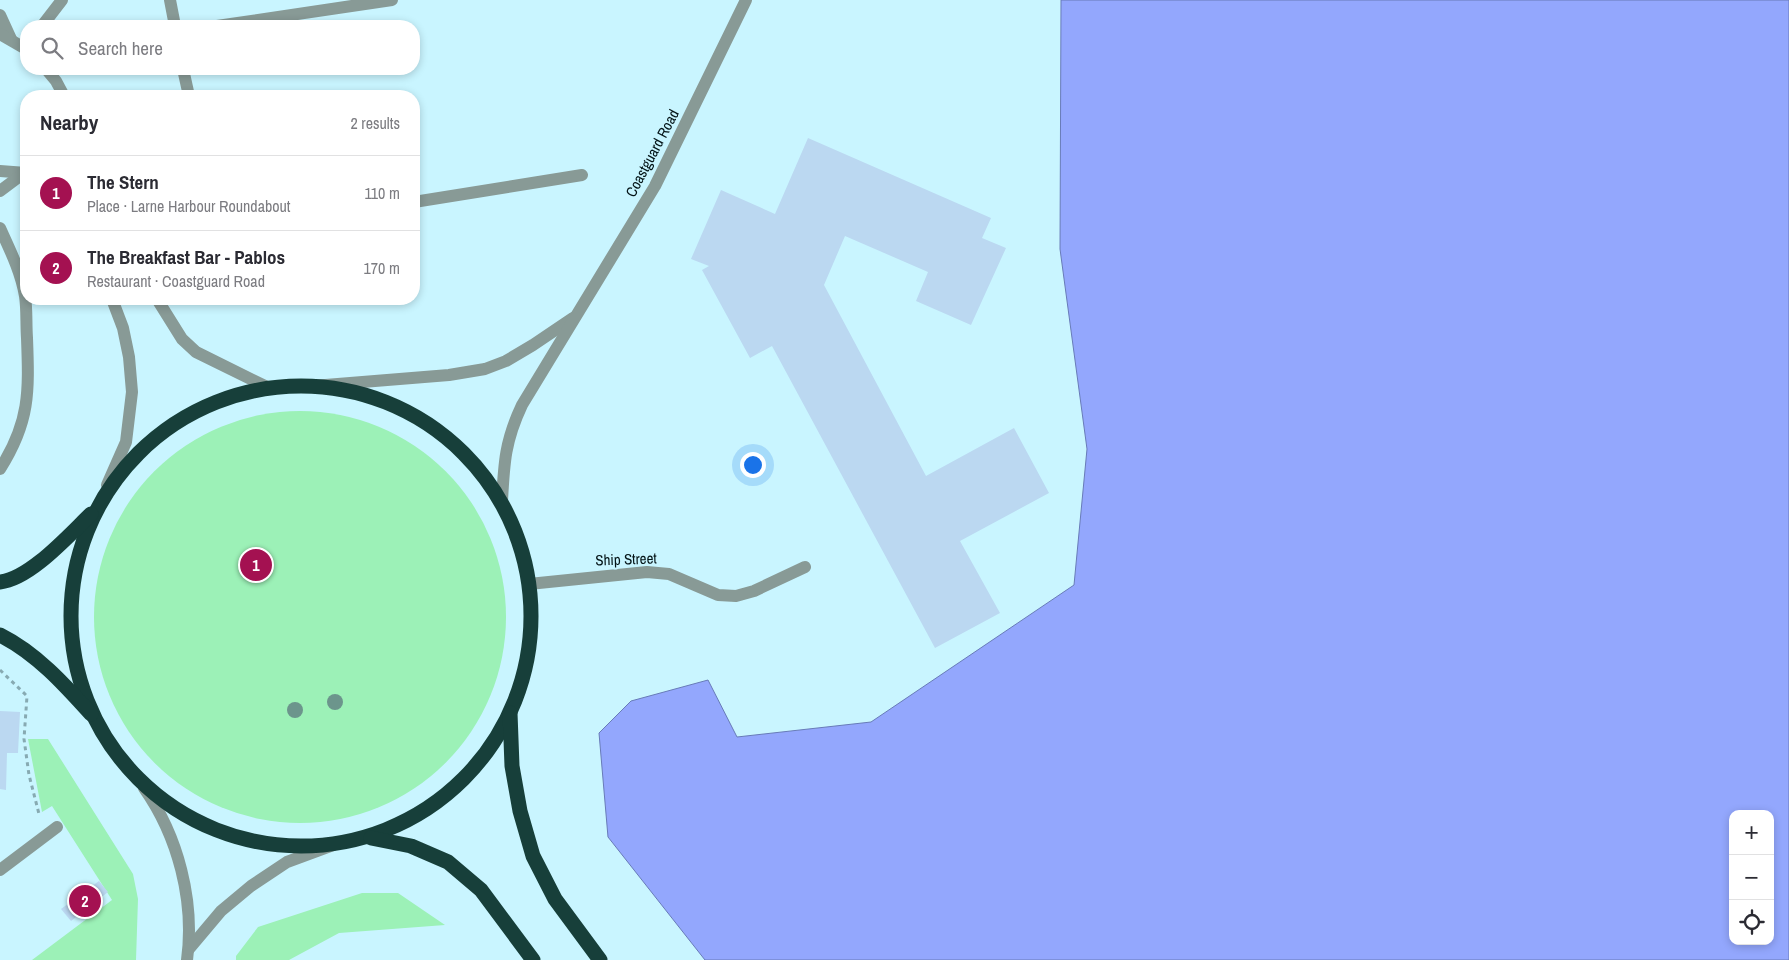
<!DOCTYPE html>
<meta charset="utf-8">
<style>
:root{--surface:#fff;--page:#f2f2f3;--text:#2b2b33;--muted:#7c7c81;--line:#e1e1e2;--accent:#a41151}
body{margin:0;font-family:"Archivo Narrow",sans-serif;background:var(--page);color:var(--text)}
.controls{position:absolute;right:15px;bottom:15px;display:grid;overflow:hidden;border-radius:10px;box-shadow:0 2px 8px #0003}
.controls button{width:45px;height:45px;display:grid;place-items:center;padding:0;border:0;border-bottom:1px solid var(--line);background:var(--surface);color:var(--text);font:25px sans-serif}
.you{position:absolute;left:752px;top:464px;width:18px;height:18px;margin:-12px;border:4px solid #fff;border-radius:50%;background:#1a73e8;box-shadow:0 0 0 8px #1a73e833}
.badge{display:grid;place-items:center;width:32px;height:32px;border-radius:50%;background:var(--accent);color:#fff;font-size:16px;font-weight:700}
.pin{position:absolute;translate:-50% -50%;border:2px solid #fff;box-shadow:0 1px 5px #0006}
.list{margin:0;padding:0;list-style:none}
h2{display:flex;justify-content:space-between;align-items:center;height:65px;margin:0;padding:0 20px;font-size:21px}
h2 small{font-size:16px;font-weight:400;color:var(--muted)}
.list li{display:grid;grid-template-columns:32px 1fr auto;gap:15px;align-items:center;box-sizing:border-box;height:75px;padding:0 20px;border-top:1px solid var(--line)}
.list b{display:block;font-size:19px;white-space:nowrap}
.list p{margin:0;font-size:16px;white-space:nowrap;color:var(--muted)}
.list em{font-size:16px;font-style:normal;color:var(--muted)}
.icon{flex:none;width:28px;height:28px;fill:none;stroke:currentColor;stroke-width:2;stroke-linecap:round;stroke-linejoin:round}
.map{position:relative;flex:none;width:1789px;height:960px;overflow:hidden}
.search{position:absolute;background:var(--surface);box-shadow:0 2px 8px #0003;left:20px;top:20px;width:400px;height:55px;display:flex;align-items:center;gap:12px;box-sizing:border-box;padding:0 18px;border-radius:20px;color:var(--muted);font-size:19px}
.panel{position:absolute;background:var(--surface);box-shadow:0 2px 8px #0003;left:20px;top:90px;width:400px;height:215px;border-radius:20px}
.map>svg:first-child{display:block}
.green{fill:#9cf1b7}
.water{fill:#93a7fd;stroke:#687bb8;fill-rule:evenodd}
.building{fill:#bbd8f1}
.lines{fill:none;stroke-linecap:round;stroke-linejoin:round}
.path{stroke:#87aab2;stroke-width:3;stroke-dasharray:4 4;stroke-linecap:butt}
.lane{stroke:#889a96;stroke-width:12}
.street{stroke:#889a96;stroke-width:12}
.highway{stroke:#173f3a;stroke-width:15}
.tree{fill:#6c958c}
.labels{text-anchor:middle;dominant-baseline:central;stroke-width:4;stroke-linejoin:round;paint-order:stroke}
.street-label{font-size:15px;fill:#041417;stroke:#c9f5ff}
</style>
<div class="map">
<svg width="1789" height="960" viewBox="0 0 1789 960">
<rect width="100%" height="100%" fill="#c9f5ff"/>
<!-- green -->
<g class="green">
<circle cx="300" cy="617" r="206"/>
<polygon points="28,739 48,739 133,874 138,899 136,960 32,960 112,900 52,806 42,812"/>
<polygon points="362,893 398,893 445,925 339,933 289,960 236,960 236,956 258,927"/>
</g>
<!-- water -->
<path class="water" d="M1061 0H1789V960H705L608 837 599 733 631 701 708 680 737 737 871 722 1074 585 1087 449 1060 249ZM1733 814H1770V941H1733Z"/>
<!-- building -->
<g class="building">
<polygon points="808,138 991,218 982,238 1006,248 971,325 916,301 928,272 845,236 824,285 926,476 1014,428 1049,493 960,541 1000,613 935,648 772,346 750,358 702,270 709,266 691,259 721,190 775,214"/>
<polygon points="0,711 20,712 18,753 7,753 6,790 0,789"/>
<polygon points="99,881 108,892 71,921 61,909"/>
</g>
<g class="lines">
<!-- path -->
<polyline class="path" points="0,670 27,696 24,739 29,775 39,814"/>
<!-- lane -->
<g class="lane">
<polyline points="170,0 175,26"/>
<polyline points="0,15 11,39"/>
<polyline points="42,26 62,0"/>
<polyline points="217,26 392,0"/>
<polyline points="0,34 26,49"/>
<polyline points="46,69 56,81 64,96"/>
<polyline points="183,69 189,96"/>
<polyline points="0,171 26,173"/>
<polyline points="0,191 24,173 26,174"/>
<polyline points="414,202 582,175"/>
<path d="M0 228C10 250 21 272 25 296 27 309 26 324 27 338 29 392 30 422 0 469"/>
<polyline points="157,299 182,339 196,352 269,388"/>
<polyline points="107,485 126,442 132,392 129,357 123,328 112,299"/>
</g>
<!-- street -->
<g class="street">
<polyline points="313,386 449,375 485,369 506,361 533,345 573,318"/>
<path d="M502 501C504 463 505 441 522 405L655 186 746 0"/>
<polyline points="529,584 647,572 669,574 718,595 736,596 754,591 805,567"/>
<path d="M144 788C178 836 195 901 187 960"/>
<polyline points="0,870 57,827"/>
<polyline points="189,949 221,911 251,886 287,862 333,845"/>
</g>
<!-- highway -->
<g class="highway">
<circle cx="301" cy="616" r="230"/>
<path d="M0 582C30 579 69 535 91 514"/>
<path d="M0 635C36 653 64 684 91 714"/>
<polyline points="510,713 512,766 520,811 533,856 555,899 600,960"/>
<polyline points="371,838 411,846 448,862 481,890 533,960"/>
</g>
</g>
<!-- trees -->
<g class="tree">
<circle cx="335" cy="702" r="8"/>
<circle cx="295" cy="710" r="8"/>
</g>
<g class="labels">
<!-- street labels -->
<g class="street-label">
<text transform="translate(652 153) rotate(-62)">Coastguard Road</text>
<text transform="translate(626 559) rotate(-2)">Ship Street</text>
</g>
</g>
</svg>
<div class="controls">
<button>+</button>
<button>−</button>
<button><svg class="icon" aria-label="locate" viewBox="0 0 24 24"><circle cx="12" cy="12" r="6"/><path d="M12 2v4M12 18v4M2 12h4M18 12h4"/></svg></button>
</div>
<div class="you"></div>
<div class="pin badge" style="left:256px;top:565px">1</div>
<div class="pin badge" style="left:85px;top:901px">2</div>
<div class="search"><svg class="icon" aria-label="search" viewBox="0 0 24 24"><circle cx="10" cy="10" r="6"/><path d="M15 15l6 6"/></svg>Search here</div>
<section class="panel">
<h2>Nearby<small>2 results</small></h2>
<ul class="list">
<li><span class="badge">1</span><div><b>The Stern</b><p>Place · Larne Harbour Roundabout</p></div><em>110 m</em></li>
<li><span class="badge">2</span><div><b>The Breakfast Bar - Pablos</b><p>Restaurant · Coastguard Road</p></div><em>170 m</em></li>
</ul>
</section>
</div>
